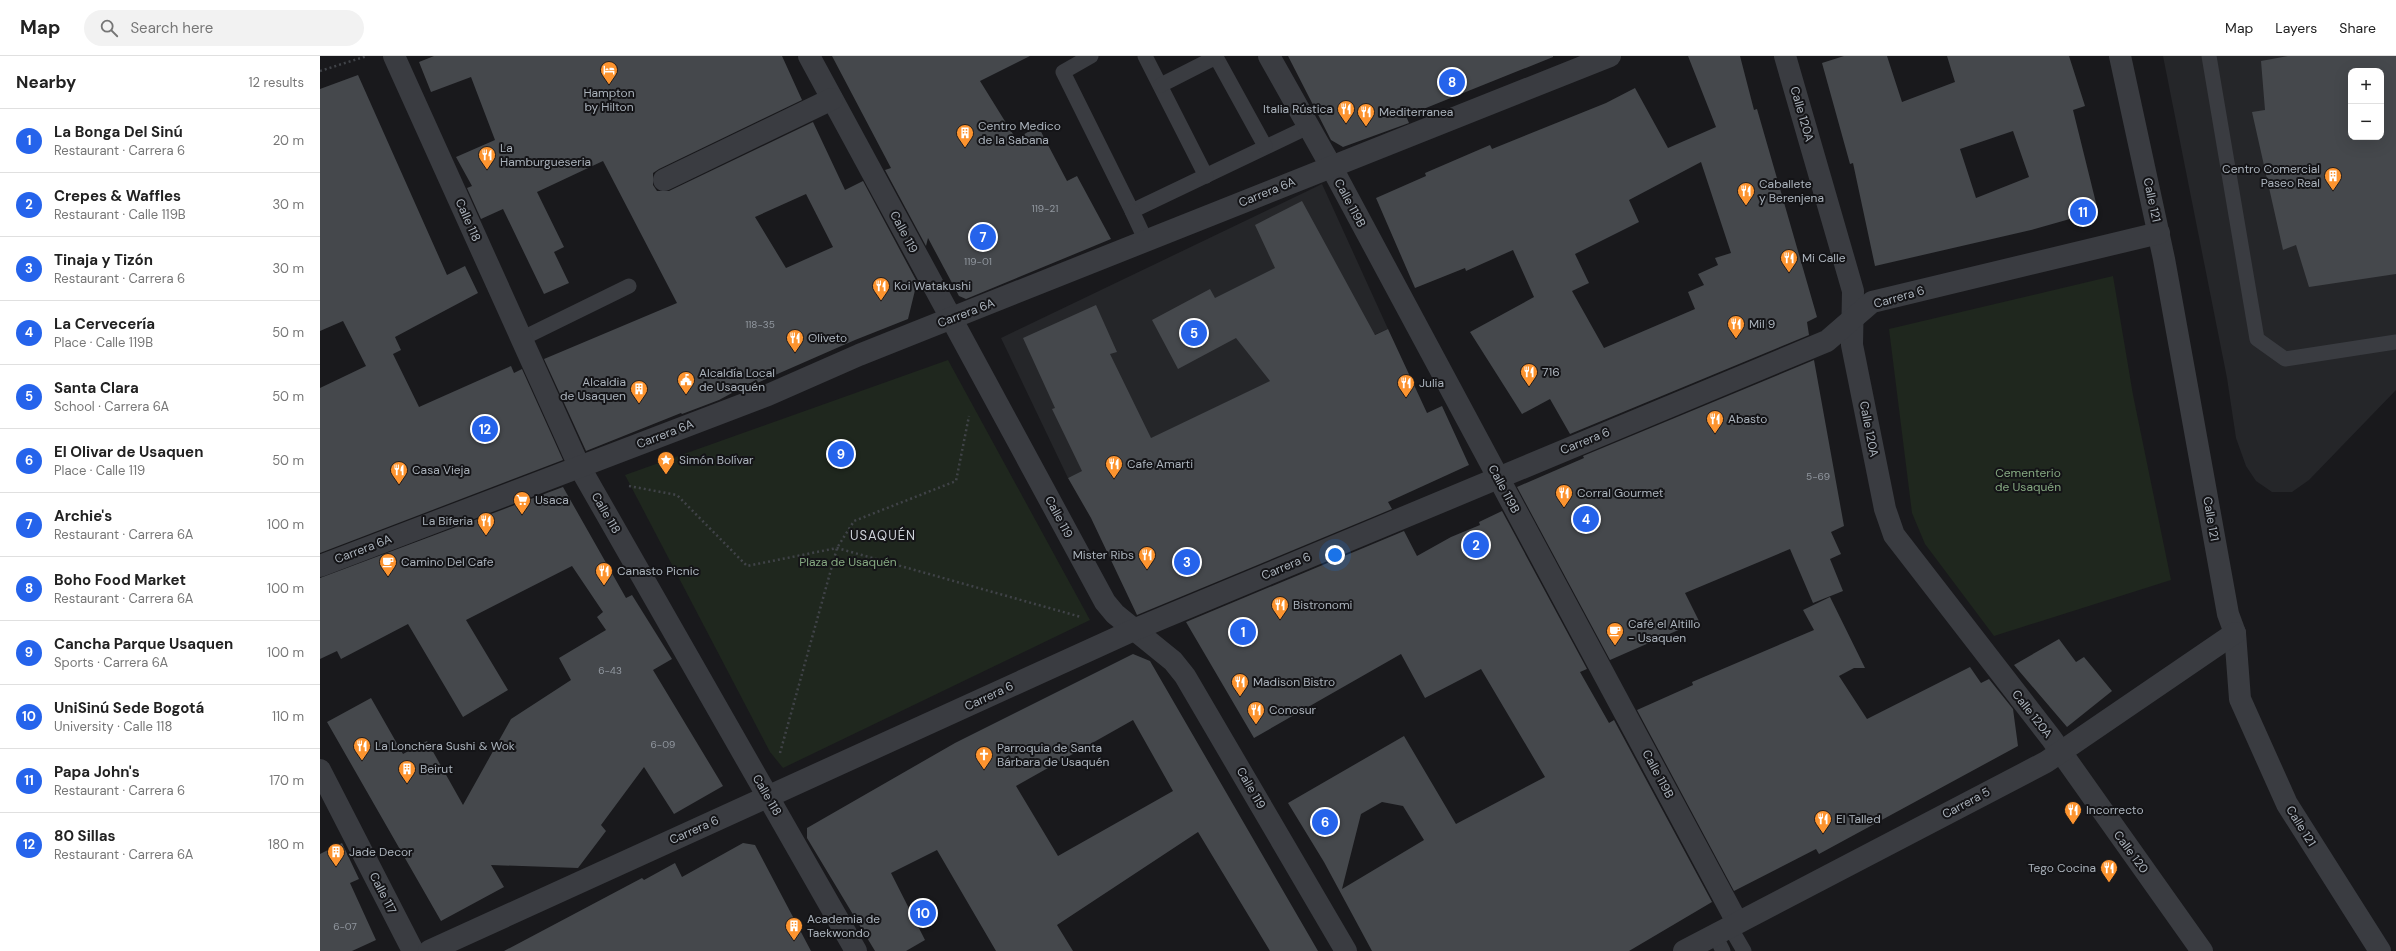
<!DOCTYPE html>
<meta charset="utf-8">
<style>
:root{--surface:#fff;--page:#f2f2f2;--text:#222;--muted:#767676;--line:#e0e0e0;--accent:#2563eb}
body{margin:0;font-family:"DM Sans",sans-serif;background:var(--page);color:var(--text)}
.controls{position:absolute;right:12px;top:12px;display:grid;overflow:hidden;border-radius:8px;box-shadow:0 4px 16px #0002}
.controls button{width:36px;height:36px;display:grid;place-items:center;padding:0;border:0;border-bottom:1px solid var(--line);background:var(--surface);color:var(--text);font:20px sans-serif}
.you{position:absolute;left:1015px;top:499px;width:14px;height:14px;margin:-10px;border:3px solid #fff;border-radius:50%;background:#1a73e8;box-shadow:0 0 0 6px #1a73e833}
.badge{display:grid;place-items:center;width:26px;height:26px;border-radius:50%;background:var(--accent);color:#fff;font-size:13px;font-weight:700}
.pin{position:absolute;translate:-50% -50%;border:2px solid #fff;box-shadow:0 1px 4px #0006}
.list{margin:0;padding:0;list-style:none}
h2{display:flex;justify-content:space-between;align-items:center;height:52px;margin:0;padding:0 16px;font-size:17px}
h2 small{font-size:13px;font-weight:400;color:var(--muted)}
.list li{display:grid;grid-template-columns:26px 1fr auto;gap:12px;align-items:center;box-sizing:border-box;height:64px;padding:0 16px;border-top:1px solid var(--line)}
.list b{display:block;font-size:15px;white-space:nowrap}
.list p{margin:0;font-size:13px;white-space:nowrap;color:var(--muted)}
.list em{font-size:13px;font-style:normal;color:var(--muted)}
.icon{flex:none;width:22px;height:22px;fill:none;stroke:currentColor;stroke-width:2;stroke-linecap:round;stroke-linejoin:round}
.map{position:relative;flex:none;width:2076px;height:895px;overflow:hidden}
header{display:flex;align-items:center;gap:24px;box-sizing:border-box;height:56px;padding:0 20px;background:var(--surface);border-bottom:1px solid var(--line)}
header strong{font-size:19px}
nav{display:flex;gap:22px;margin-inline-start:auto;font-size:14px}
.search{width:280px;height:36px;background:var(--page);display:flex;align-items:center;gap:10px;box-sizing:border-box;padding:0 14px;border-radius:22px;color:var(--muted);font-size:15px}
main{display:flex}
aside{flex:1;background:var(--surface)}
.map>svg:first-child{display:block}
.built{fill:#252629;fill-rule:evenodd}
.green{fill:#1f271e}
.building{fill:#45484c;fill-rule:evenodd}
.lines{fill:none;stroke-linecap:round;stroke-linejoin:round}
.path{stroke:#404348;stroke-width:2.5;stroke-dasharray:2 3;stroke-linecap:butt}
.lane{stroke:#3a3c41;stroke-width:15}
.street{stroke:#3a3c41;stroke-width:22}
.labels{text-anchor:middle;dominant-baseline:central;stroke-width:4;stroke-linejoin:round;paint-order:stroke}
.number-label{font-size:10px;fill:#9298a0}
.poi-label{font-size:12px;fill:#abb3bc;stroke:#141417;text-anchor:start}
.street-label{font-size:12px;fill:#abb3bc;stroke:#141417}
.park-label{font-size:12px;fill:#85a881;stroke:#141417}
.neighbourhood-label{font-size:13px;letter-spacing:1px;fill:#ccd1d8;stroke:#141417}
</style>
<header>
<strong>Map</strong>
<div class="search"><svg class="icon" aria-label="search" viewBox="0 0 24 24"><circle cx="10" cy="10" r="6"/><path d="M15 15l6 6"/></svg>Search here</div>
<nav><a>Map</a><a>Layers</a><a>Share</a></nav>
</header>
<main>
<aside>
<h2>Nearby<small>12 results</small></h2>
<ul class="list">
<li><span class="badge">1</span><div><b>La Bonga Del Sinú</b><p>Restaurant · Carrera 6</p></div><em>20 m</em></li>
<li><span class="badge">2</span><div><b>Crepes &amp; Waffles</b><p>Restaurant · Calle 119B</p></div><em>30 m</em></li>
<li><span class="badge">3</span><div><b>Tinaja y Tizón</b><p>Restaurant · Carrera 6</p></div><em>30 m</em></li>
<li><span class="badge">4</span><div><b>La Cervecería</b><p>Place · Calle 119B</p></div><em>50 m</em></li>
<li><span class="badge">5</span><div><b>Santa Clara</b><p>School · Carrera 6A</p></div><em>50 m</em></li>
<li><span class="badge">6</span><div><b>El Olivar de Usaquen</b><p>Place · Calle 119</p></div><em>50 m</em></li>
<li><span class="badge">7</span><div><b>Archie's</b><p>Restaurant · Carrera 6A</p></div><em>100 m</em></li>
<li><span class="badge">8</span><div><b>Boho Food Market</b><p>Restaurant · Carrera 6A</p></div><em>100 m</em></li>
<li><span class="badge">9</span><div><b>Cancha Parque Usaquen</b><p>Sports · Carrera 6A</p></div><em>100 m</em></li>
<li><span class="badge">10</span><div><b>UniSinú Sede Bogotá</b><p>University · Calle 118</p></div><em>110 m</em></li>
<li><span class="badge">11</span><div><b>Papa John's</b><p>Restaurant · Carrera 6</p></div><em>170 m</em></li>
<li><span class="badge">12</span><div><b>80 Sillas</b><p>Restaurant · Carrera 6A</p></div><em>180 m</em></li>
</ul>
</aside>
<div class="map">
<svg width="2076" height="895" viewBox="0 0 2076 895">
<rect width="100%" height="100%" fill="#19191c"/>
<!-- built -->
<g class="built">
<path d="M1843 0H2076V334L1989 424 1972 436H1952L1936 425 1926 410 1916 382 1907 322ZM2031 15H2061V81H2031Z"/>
<polygon points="1002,128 1068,273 997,303 748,422 681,282"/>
</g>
<!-- green -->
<g class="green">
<polygon points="1793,220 1813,339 1851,524 1674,580 1605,488 1592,457 1569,273"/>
<polygon points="628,304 770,564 463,712 450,696 305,419"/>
</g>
<!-- building -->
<g class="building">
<path d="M114 0H462L482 44 339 113 333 117V129L337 135H349L493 66 525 134 543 125 597 226 588 263 535 284 437 327 436 324 399 344 362 358 361 357 266 395 224 303 357 247 283 105 217 136 244 191 234 196 249 227 224 238 183 153 161 163 147 132 152 130 136 101 175 84 151 21 111 36 99 6ZM486 138 513 191 466 212 435 161Z"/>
<polygon points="512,0 710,0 660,25 696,83 718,70 747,125 757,120 791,183 646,243 639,240 608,182 606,190 565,114 571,112"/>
<polygon points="968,0 1233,0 1233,1 1086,60 1089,67 1023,91 1011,84"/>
<path d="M1368 0H1420L1434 54 1437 53 1497 261 1487 266 1489 279 1250 378 1230 343 1202 358 1150 276 1214 241 1193 194 1146 215 1145 212 1095 232 1056 142 1106 120 1105 117 1170 89 1172 93 1286 47 1315 32 1348 92 1396 71ZM1381 106 1411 197 1395 202 1398 209 1378 218 1384 229 1368 236 1375 253 1284 292 1252 235 1269 227 1255 198 1319 166 1309 144Z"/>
<path d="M1524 0H1567L1582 46 1635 26 1627 0H1749L1765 50 1753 54 1778 155 1711 174 1555 210 1533 107 1530 108 1502 7ZM1693 75 1709 121 1656 142 1640 93Z"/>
<path d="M1968 0H2076V218L1989 231 1976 189 1963 194 1932 56 1945 54 1941 5ZM2031 15H2061V81H2031Z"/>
<polygon points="38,19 127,219 145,210 158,237 75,281 81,294 73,298 99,351 191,310 194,317 202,313 243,404 0,497 0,332 46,310 23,265 0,275 0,33"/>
<polygon points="982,145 1055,279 1068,273 1107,357 1122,350 1149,409 1068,446 1072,453 817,559 771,462 748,422 762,415 732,353 735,352 703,282 776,249 797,296 790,298 831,382 950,325 916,282 858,313 832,264 890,233 895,242 955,212 935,169"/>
<polygon points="1494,304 1524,470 1511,476 1521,498 1510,503 1523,535 1493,547 1470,493 1365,537 1379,565 1290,604 1197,431 1264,402 1263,400"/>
<polygon points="243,431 306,542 312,539 352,603 333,614 403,730 354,758 324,711 281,769 286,775 258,812 171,809 184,831 121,865 7,666 51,642 83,698 107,685 143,749 191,663 251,624 239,602 286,574 277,561 283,556 252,510 146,564 188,634 143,661 88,568 21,603 17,595 0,603 0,522"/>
<path d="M1182 455 1267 613 1260 616 1289 667 1294 664 1392 846 1309 895H1052L1004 806 968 747 1084 680 1136 768 1225 721 1161 613 1105 642 1081 598 934 682 866 566 1084 475 1097 500 1131 481 1160 469 1159 466ZM1062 746 1083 750 1104 784 1022 833 1041 758Z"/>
<polygon points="1510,541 1545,612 1534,612 1519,620 1547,663 1650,611 1661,627 1669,623 1693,653 1698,690 1499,798 1496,793 1414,835 1317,654 1373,629 1372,626 1494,574 1483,554"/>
<polygon points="1739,583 1756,606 1764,601 1792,635 1747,671 1694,609"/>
<path d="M813 598 830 605 998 895H950L878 776 737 869 753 895H676L617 794 571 817 605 884 586 895H555L487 782V772L635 687ZM813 664 853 735 738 800 696 730Z"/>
<polygon points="22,787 39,823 30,827 56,884 32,895 0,895 0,798"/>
<polygon points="423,787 435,789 491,895 184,895 322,822 324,824 355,807 362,821"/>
</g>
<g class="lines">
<!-- path -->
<g class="path">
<polyline points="0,15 47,0"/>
<polyline points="309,430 357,439 427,510 517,492 761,561"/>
<polyline points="460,697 517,492 534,465 636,425 649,360"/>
</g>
<!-- lane -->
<g class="lane">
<polyline points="771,0 743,16 812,155 988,71"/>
<polyline points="825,0 886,120"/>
<polyline points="1889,0 1937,283 1965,303 2076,286"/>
<polyline points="841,29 896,1 945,90"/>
<polyline points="812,155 826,185"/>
<polyline points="201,283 309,230"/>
<polyline points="1410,871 1424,895"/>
<polyline points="1395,879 1403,895"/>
</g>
<!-- street -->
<g class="street">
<polyline points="74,0 259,410 536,895"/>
<polyline points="489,0 785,546 795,558 853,605 865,620 1026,895"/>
<polyline points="949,0 1012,112 1417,866"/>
<polyline points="1465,0 1533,235 1532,289 1565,453 1574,479 1731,682 1882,895"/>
<polyline points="1800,0 1844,203 1908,558 1915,577 1920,643 1967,748 2060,895"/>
<polyline points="344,124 512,43"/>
<polyline points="0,510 448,339 539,299 1290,0"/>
<polyline points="0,714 93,895"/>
<polyline points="109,895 816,573 1507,285 1552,246 1839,177"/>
<polyline points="1364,895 1726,706 1915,577"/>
</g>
</g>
<!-- icons -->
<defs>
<symbol id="hotel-pin" viewBox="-11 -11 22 30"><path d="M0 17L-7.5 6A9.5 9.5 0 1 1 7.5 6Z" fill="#fd942f" stroke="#141417"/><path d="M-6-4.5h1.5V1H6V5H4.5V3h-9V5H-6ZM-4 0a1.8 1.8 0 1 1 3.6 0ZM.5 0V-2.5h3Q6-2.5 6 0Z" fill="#fff"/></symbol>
<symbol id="restaurant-pin" viewBox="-11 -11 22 30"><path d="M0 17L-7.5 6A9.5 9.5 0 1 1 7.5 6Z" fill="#fd942f" stroke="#141417"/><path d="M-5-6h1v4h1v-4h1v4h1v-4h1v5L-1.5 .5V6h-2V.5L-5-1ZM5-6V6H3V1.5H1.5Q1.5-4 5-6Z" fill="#fff"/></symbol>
<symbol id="building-pin" viewBox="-11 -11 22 30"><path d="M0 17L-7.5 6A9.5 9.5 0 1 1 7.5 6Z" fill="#fd942f" stroke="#141417"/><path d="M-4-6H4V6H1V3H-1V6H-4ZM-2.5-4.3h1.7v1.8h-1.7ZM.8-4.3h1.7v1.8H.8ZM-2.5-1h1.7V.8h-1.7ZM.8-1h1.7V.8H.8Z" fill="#fff"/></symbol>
<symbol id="civic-pin" viewBox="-11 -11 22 30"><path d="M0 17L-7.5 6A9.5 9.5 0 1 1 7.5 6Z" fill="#fd942f" stroke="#141417"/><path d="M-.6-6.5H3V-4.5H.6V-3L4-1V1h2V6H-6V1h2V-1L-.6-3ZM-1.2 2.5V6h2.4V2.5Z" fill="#fff"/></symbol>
<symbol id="sight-pin" viewBox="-11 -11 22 30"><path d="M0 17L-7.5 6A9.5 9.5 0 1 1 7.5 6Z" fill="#fd942f" stroke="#141417"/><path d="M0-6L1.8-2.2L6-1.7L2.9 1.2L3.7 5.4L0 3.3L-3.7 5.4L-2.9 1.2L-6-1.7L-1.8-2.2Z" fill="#fff"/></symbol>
<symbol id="supermarket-pin" viewBox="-11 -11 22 30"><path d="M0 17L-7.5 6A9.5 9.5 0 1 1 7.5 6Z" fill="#fd942f" stroke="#141417"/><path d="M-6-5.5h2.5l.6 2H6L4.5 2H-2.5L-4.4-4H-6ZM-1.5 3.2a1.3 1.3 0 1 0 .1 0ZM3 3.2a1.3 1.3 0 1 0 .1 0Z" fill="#fff"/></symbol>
<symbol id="cafe-pin" viewBox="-11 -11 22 30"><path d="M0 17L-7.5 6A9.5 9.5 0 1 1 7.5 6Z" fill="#fd942f" stroke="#141417"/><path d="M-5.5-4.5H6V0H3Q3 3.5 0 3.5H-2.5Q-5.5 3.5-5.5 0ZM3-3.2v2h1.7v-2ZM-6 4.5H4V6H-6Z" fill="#fff"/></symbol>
<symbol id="church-pin" viewBox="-11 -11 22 30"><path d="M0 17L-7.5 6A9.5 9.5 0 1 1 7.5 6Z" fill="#fd942f" stroke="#141417"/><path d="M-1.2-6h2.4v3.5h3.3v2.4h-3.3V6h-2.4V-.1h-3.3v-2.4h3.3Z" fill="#fff"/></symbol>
</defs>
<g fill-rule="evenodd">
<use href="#hotel-pin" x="279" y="4" width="20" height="27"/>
<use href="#restaurant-pin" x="1016" y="43" width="20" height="27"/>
<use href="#restaurant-pin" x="1036" y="46" width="20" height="27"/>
<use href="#building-pin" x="635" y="67" width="20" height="27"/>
<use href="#restaurant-pin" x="157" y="89" width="20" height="27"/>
<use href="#building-pin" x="2003" y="110" width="20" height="27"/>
<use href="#restaurant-pin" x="1416" y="125" width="20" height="27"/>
<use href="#restaurant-pin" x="1459" y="192" width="20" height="27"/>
<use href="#restaurant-pin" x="551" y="220" width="20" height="27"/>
<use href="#restaurant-pin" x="1406" y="258" width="20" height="27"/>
<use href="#restaurant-pin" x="465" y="272" width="20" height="27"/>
<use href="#restaurant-pin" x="1199" y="306" width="20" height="27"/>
<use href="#civic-pin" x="356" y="314" width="20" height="27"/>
<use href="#restaurant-pin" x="1076" y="317" width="20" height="27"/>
<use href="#building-pin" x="309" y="323" width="20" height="27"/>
<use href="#restaurant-pin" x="1385" y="353" width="20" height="27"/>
<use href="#sight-pin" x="336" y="394" width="20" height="27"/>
<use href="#restaurant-pin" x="784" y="398" width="20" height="27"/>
<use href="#restaurant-pin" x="69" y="404" width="20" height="27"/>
<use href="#restaurant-pin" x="1234" y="427" width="20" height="27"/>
<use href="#supermarket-pin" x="192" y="434" width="20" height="27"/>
<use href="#restaurant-pin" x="156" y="455" width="20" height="27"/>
<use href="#restaurant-pin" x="817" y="489" width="20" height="27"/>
<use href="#cafe-pin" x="58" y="496" width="20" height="27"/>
<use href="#restaurant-pin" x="274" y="505" width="20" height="27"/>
<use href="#restaurant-pin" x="950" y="539" width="20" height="27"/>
<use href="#cafe-pin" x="1285" y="565" width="20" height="27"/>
<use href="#restaurant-pin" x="910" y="616" width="20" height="27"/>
<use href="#restaurant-pin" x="926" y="644" width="20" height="27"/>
<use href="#restaurant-pin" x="32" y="680" width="20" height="27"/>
<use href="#church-pin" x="654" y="689" width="20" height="27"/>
<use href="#building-pin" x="77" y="703" width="20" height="27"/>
<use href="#restaurant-pin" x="1743" y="744" width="20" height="27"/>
<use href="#restaurant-pin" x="1493" y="753" width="20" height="27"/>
<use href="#building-pin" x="6" y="786" width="20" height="27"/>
<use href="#restaurant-pin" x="1779" y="802" width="20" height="27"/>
<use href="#building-pin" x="464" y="860" width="20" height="27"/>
</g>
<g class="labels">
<!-- number labels -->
<g class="number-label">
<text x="725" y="152">119-21</text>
<text x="658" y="205">119-01</text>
<text x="440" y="268">118-35</text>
<text x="1498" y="420">5-69</text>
<text x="290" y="614">6-43</text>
<text x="343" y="688">6-09</text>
<text x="25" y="870">6-07</text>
</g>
<!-- poi labels -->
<g class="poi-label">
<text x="289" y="37" text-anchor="middle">Hampton<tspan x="289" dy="14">by Hilton</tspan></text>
<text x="1013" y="53" text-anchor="end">Italia Rústica</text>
<text x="1059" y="56">Mediterranea</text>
<text x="658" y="70">Centro Medico<tspan x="658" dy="14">de la Sabana</tspan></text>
<text x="180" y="92">La<tspan x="180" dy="14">Hamburgueseria</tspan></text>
<text x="2000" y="113" text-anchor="end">Centro Comercial<tspan x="2000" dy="14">Paseo Real</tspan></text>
<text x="1439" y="128">Caballete<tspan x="1439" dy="14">y Berenjena</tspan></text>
<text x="1482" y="202">Mi Calle</text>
<text x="574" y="230">Koi Watakushi</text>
<text x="1429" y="268">Mil 9</text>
<text x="488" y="282">Oliveto</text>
<text x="1222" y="316">716</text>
<text x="379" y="317">Alcaldía Local<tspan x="379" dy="14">de Usaquén</tspan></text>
<text x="306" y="326" text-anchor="end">Alcaldia<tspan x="306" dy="14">de Usaquen</tspan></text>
<text x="1099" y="327">Julia</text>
<text x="1408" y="363">Abasto</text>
<text x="359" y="404">Simón Bolívar</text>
<text x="807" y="408">Cafe Amarti</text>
<text x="92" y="414">Casa Vieja</text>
<text x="1257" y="437">Corral Gourmet</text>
<text x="215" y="444">Usaca</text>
<text x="153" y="465" text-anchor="end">La Biferia</text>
<text x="814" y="499" text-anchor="end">Mister Ribs</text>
<text x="81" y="506">Camino Del Cafe</text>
<text x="297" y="515">Canasto Picnic</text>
<text x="973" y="549">Bistronomi</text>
<text x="1308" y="568">Café el Altillo<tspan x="1308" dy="14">- Usaquen</tspan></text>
<text x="933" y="626">Madison Bistro</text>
<text x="949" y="654">Conosur</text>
<text x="55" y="690">La Lonchera Sushi &amp; Wok</text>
<text x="677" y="692">Parroquia de Santa<tspan x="677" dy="14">Bárbara de Usaquén</tspan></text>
<text x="100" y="713">Beirut</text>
<text x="1766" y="754">Incorrecto</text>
<text x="1516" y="763">El Talled</text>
<text x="29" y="796">Jade Decor</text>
<text x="1776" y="812" text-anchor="end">Tego Cocina</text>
<text x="487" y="863">Academia de<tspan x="487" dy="14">Taekwondo</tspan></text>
</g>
<!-- street labels -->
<g class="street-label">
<text transform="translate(1482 58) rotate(74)">Calle 120A</text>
<text transform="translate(947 136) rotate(-22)">Carrera 6A</text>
<text transform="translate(1832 144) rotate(78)">Calle 121</text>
<text transform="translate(1030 147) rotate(62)">Calle 119B</text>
<text transform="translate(148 164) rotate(66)">Calle 118</text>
<text transform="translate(584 176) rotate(62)">Calle 119</text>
<text transform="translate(1579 241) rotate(-16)">Carrera 6</text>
<text transform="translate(646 257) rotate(-21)">Carrera 6A</text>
<text transform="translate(1549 373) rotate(79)">Calle 120A</text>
<text transform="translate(345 378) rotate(-21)">Carrera 6A</text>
<text transform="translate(1265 385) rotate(-22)">Carrera 6</text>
<text transform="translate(1184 433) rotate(62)">Calle 119B</text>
<text transform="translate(286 457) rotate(60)">Calle 118</text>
<text transform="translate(739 461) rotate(62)">Calle 119</text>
<text transform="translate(1891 463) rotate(80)">Calle 121</text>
<text transform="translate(43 493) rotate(-21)">Carrera 6A</text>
<text transform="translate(966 510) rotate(-23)">Carrera 6</text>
<text transform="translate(669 640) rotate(-25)">Carrera 6</text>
<text transform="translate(1712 658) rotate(52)">Calle 120A</text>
<text transform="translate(1338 718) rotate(62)">Calle 119B</text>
<text transform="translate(931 732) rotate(60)">Calle 119</text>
<text transform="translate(447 739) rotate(60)">Calle 118</text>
<text transform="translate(1646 747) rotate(-28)">Carrera 5</text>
<text transform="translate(1981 770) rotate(58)">Calle 121</text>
<text transform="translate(374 774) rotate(-24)">Carrera 6</text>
<text transform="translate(1811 796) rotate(54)">Calle 120</text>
<text transform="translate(63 837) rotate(63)">Calle 117</text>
</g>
<!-- park labels -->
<g class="park-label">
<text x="1708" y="417">Cementerio<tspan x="1708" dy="14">de Usaquén</tspan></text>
<text x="528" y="506">Plaza de Usaquén</text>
</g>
<!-- neighbourhood labels -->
<g class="neighbourhood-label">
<text x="563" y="479">USAQUÉN</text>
</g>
</g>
</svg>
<div class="controls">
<button>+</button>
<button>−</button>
</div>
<div class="you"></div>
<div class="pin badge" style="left:923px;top:576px">1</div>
<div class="pin badge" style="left:1156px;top:489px">2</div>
<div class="pin badge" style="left:867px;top:506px">3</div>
<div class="pin badge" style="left:1266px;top:463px">4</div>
<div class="pin badge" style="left:874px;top:277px">5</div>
<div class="pin badge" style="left:1005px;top:766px">6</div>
<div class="pin badge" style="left:663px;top:181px">7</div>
<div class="pin badge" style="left:1132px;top:26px">8</div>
<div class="pin badge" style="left:521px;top:398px">9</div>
<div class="pin badge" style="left:603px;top:857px">10</div>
<div class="pin badge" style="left:1763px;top:156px">11</div>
<div class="pin badge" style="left:165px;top:373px">12</div>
</div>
</main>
